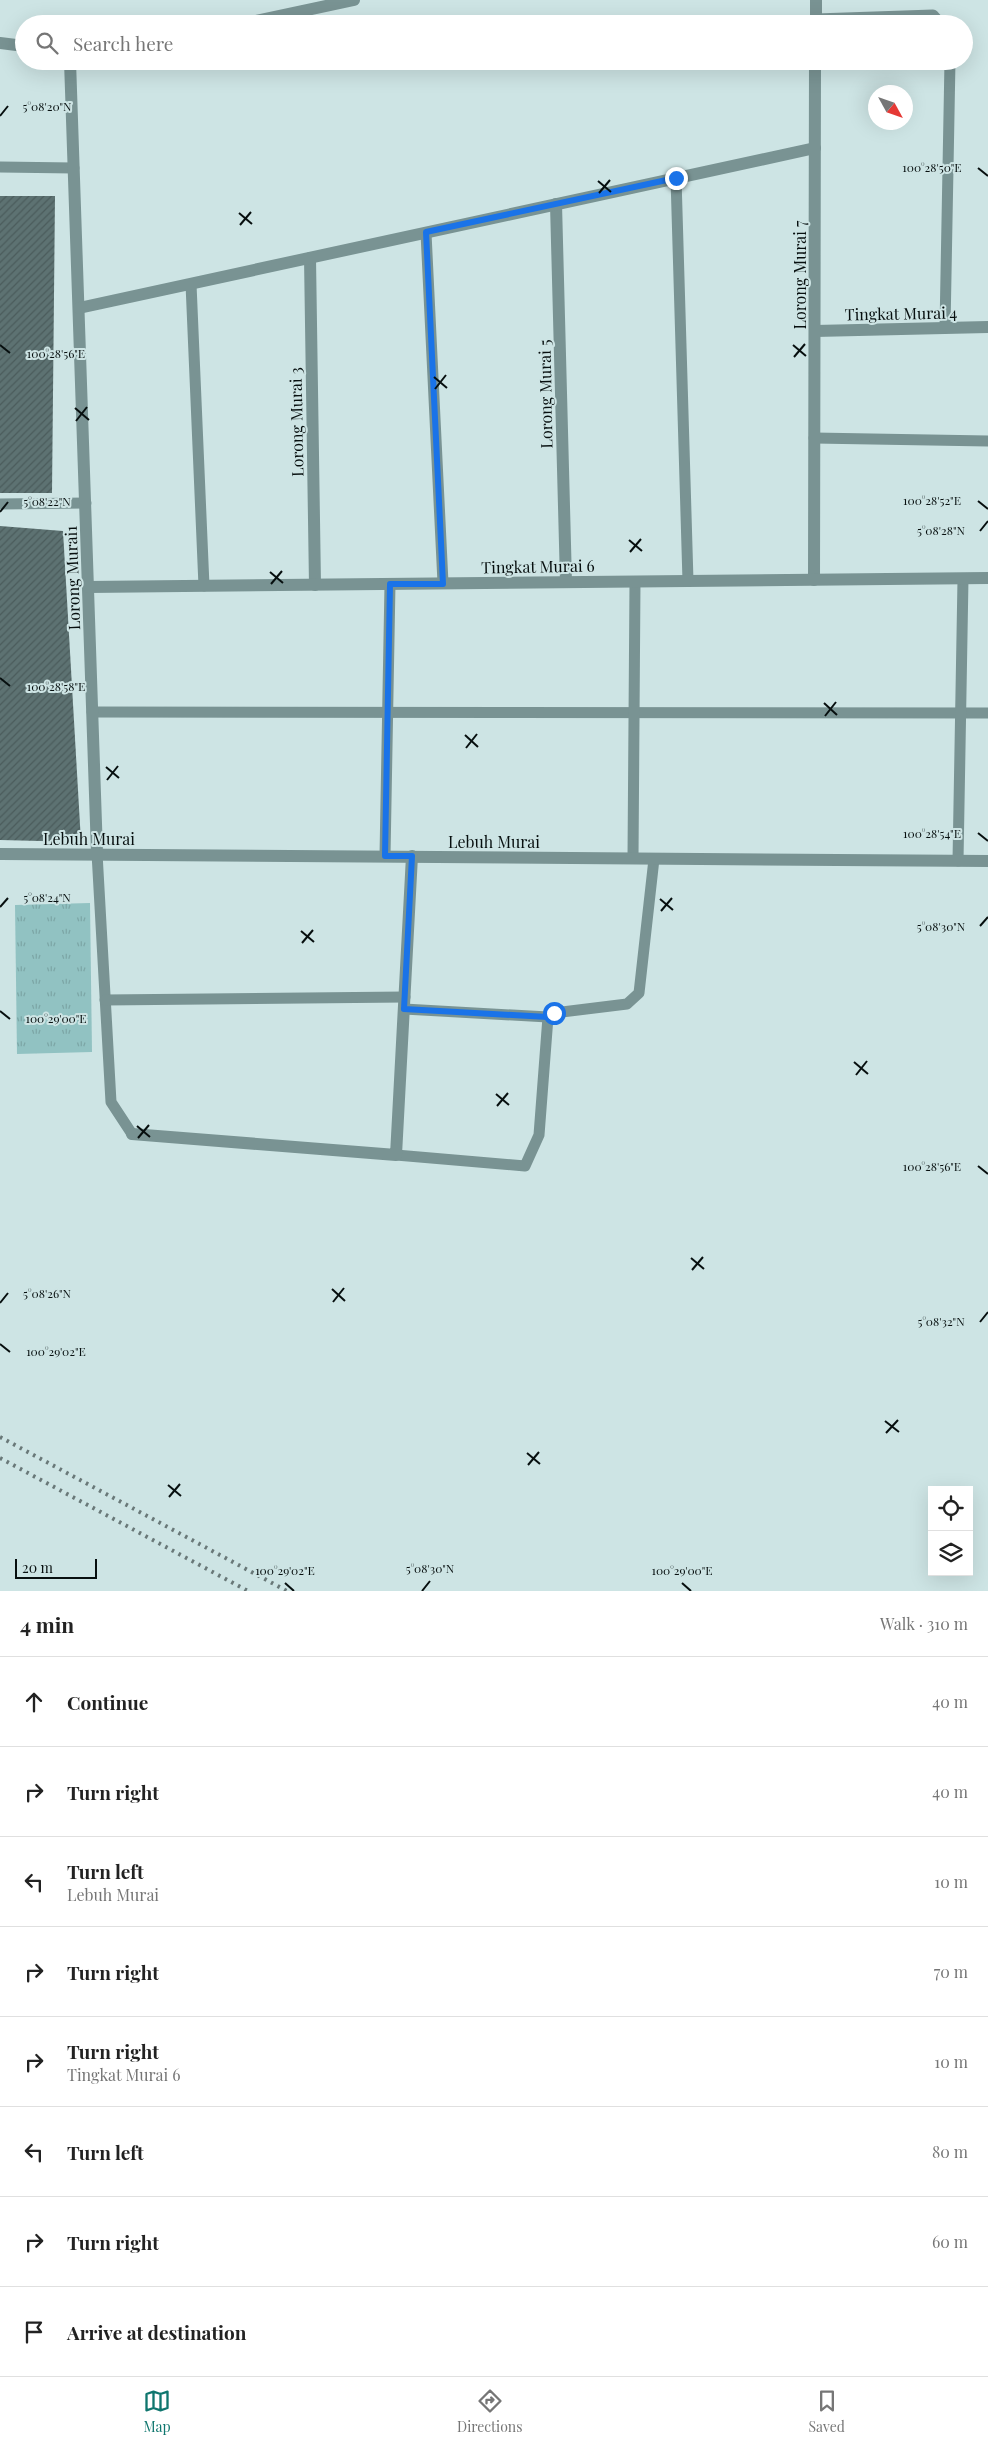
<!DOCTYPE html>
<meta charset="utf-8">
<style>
:root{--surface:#fff;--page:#f2f2f2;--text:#222;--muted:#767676;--line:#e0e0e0;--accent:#0f766e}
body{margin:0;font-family:"Playfair Display",serif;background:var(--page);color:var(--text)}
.controls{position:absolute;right:15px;bottom:15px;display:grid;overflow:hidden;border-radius:0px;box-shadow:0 5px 20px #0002}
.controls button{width:45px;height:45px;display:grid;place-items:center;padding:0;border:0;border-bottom:1px solid var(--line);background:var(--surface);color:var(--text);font:25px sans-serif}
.compass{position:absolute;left:868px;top:85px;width:45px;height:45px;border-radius:50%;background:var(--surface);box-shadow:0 5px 20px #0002;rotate:130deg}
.scale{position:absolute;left:15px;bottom:12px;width:82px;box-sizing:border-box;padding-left:5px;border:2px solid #070f0f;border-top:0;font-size:14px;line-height:18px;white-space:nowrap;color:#070f0f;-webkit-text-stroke:4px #cde4e4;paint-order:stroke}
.stop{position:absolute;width:15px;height:15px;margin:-11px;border:4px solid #1a73e8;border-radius:50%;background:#fff}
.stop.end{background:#1a73e8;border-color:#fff;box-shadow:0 1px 5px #0008}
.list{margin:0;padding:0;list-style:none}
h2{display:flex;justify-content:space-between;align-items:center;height:65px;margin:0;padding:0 20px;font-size:21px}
h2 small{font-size:16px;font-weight:400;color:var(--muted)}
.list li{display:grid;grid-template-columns:32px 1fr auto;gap:15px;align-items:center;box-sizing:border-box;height:90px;padding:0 20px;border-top:1px solid var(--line)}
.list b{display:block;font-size:19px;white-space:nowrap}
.list p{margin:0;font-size:16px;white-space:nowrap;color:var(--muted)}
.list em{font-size:16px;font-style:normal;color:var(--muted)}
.icon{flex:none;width:28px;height:28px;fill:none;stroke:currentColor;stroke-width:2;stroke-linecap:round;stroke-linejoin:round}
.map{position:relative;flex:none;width:988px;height:1591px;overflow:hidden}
.search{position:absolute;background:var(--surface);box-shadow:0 5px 20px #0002;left:15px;right:15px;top:15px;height:55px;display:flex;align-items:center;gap:12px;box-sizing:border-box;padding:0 18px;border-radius:28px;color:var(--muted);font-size:19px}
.sheet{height:785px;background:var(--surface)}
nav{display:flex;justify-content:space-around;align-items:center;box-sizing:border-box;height:70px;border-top:1px solid var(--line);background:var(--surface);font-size:14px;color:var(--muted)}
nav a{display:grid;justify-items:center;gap:2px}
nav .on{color:var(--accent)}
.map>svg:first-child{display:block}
.park{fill:url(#park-tufts)}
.building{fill:url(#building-hatch)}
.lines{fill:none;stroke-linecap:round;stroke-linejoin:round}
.lane{stroke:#799393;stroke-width:11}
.street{stroke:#799393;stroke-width:12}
.rail{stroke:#697878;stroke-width:4;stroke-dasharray:2.5 5;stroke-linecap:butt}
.route{stroke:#1a73e8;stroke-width:6}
.ticks{fill:none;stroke:#070f0f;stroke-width:2}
.labels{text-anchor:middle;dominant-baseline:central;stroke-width:4;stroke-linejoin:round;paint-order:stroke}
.street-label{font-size:16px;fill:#070f0f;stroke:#cde4e4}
.ticks-label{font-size:12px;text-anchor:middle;fill:#070f0f;stroke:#cde4e4;stroke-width:4;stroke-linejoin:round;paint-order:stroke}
</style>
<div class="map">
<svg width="988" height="1591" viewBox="0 0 988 1591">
<defs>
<pattern id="park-tufts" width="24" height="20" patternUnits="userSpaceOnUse" patternTransform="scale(1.25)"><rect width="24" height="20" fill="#91c2c2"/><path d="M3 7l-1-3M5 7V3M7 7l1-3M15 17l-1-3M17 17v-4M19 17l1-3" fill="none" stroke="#7ca6a6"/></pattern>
<pattern id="building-hatch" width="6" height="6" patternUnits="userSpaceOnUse" patternTransform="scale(1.25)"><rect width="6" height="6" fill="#5d7272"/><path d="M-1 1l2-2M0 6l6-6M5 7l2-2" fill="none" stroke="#4b5c5c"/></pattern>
</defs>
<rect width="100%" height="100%" fill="#cde4e4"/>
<!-- park -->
<polygon class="park" points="90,903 92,1052 17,1054 15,905"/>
<!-- building -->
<g class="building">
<polygon points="0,196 55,196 52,493 0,493"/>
<polygon points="0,526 63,531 81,842 0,840"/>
</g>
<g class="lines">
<!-- lane -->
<g class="lane">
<polyline points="816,19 933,15 941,24"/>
<polyline points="0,167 74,168"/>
<polyline points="676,178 688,581"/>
<polyline points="426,233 443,583"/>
<polyline points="191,284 204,586"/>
<polyline points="945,328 950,61"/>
<polyline points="814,438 988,441"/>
<polyline points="0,504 86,503"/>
<polyline points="92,712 988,713"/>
<polyline points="97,853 111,1102 132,1134"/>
<polyline points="385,856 390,584"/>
<polyline points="633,858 635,582"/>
<polyline points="958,861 963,579"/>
<polyline points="105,1000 405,997"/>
<polyline points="404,1009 548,1017"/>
<polyline points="396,1155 525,1166 539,1135 548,1017 554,1013 627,1004 639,993 654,859"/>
</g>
<!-- street -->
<g class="street">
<polyline points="242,24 354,0"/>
<polyline points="816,24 816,0"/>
<polyline points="0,43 24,46"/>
<polyline points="70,61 97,853"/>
<polyline points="556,204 566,582"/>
<polyline points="310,258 315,585"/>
<polyline points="79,308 815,148"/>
<polyline points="815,331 988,327"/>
<polyline points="814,580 815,61"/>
<polyline points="88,587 988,578"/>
<polyline points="0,854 988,861"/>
<polyline points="132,1134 396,1155 412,856"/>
</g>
<!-- rail -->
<g class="rail">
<polyline points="0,1437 287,1591"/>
<polyline points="0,1458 248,1591"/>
</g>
</g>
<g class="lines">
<!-- route -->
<polyline class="route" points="554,1013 548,1017 404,1009 412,856 385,856 390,584 443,584 426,232 676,178"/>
</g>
<!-- ticks -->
<path class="ticks" d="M0 116 8 106M978 168 988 176M598 181 611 192M599 193 610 180M239 213 252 224M240 225 251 212M0 345 10 353M793 345 806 356M794 357 805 344M434 377 447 388M435 389 446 375M75 408 89 420M76 421 87 407M978 501 988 509M0 512 8 502M980 531 988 521M629 540 642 551M630 552 641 539M270 572 283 583M271 584 282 571M0 678 10 686M824 703 837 715M825 716 836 702M465 735 478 747M466 748 477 734M106 767 119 778M107 780 118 766M978 833 988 841M660 899 673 910M0 907 8 898M661 911 672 898M980 926 988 917M301 931 314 942M302 943 313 930M0 1011 10 1019M854 1062 868 1074M856 1075 867 1061M496 1094 509 1105M497 1106 508 1093M137 1126 150 1137M138 1138 149 1125M978 1166 988 1174M691 1258 704 1269M692 1270 703 1257M332 1289 345 1301M333 1302 344 1288M0 1303 8 1293M980 1322 988 1312M0 1344 10 1352M885 1421 899 1432M886 1433 898 1420M527 1453 540 1464M528 1465 539 1452M168 1485 181 1496M169 1497 180 1484M285 1583 294 1591M682 1583 691 1591M422 1591 430 1581"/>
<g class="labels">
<!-- street labels -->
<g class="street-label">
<text transform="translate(799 275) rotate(-90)">Lorong Murai 7</text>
<text transform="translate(901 313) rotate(-1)">Tingkat Murai 4</text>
<text transform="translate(545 394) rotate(-91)">Lorong Murai 5</text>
<text transform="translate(296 422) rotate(-91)">Lorong Murai 3</text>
<text transform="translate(538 566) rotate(-1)">Tingkat Murai 6</text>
<text transform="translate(72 578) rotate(-92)">Lorong Murai1</text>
<text x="89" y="838">Lebuh Murai</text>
<text x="494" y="841">Lebuh Murai</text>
</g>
</g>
<g class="ticks-label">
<text x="47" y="111">5°08'20"N</text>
<text x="932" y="172">100°28'50"E</text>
<text x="56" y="358">100°28'56"E</text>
<text x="932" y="505">100°28'52"E</text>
<text x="47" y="506">5°08'22"N</text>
<text x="941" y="535">5°08'28"N</text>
<text x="56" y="691">100°28'58"E</text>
<text x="932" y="838">100°28'54"E</text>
<text x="47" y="902">5°08'24"N</text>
<text x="941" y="931">5°08'30"N</text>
<text x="56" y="1023">100°29'00"E</text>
<text x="932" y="1171">100°28'56"E</text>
<text x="47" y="1298">5°08'26"N</text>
<text x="941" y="1326">5°08'32"N</text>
<text x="56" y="1356">100°29'02"E</text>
<text x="430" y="1573">5°08'30"N</text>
<text x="285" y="1575">100°29'02"E</text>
<text x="682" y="1575">100°29'00"E</text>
</g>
</svg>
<div class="controls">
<button><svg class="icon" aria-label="locate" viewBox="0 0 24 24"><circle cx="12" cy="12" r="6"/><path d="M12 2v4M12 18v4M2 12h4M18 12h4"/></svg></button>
<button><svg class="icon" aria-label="layers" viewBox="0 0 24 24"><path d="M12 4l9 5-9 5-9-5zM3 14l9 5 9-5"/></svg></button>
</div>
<svg class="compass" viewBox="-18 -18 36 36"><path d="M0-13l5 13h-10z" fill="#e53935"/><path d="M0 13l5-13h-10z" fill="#767676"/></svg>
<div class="scale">20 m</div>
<div class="stop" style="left:554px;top:1013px"></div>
<div class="stop end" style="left:676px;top:178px"></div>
<div class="search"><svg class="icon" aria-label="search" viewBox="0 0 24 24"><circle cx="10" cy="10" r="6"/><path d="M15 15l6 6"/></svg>Search here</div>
</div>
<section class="sheet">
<h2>4 min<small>Walk · 310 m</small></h2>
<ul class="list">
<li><svg class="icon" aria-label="ahead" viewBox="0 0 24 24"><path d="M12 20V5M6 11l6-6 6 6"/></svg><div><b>Continue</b></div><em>40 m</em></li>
<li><svg class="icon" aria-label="right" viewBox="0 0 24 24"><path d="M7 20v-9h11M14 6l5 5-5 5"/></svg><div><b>Turn right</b></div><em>40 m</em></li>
<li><svg class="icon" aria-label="left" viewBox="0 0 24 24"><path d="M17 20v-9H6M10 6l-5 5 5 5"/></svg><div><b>Turn left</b><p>Lebuh Murai</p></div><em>10 m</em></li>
<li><svg class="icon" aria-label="right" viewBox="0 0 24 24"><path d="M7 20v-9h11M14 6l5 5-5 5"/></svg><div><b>Turn right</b></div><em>70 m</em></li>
<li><svg class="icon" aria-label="right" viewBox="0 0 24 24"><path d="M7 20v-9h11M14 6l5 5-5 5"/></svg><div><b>Turn right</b><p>Tingkat Murai 6</p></div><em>10 m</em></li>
<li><svg class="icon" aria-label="left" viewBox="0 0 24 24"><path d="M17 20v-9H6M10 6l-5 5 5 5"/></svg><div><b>Turn left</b></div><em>80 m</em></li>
<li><svg class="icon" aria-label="right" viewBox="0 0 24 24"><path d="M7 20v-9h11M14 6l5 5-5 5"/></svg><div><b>Turn right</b></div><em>60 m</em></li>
<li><svg class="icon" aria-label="arrive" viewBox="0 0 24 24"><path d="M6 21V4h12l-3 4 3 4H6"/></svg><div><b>Arrive at destination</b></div></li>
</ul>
</section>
<nav>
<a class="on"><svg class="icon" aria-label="map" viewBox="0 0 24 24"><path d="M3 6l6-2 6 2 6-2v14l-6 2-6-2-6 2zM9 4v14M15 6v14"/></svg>Map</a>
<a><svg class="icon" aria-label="directions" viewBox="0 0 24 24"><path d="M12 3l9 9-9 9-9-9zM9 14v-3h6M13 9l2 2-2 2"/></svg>Directions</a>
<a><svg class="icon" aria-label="saved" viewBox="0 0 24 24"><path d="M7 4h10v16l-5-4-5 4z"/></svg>Saved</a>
</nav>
